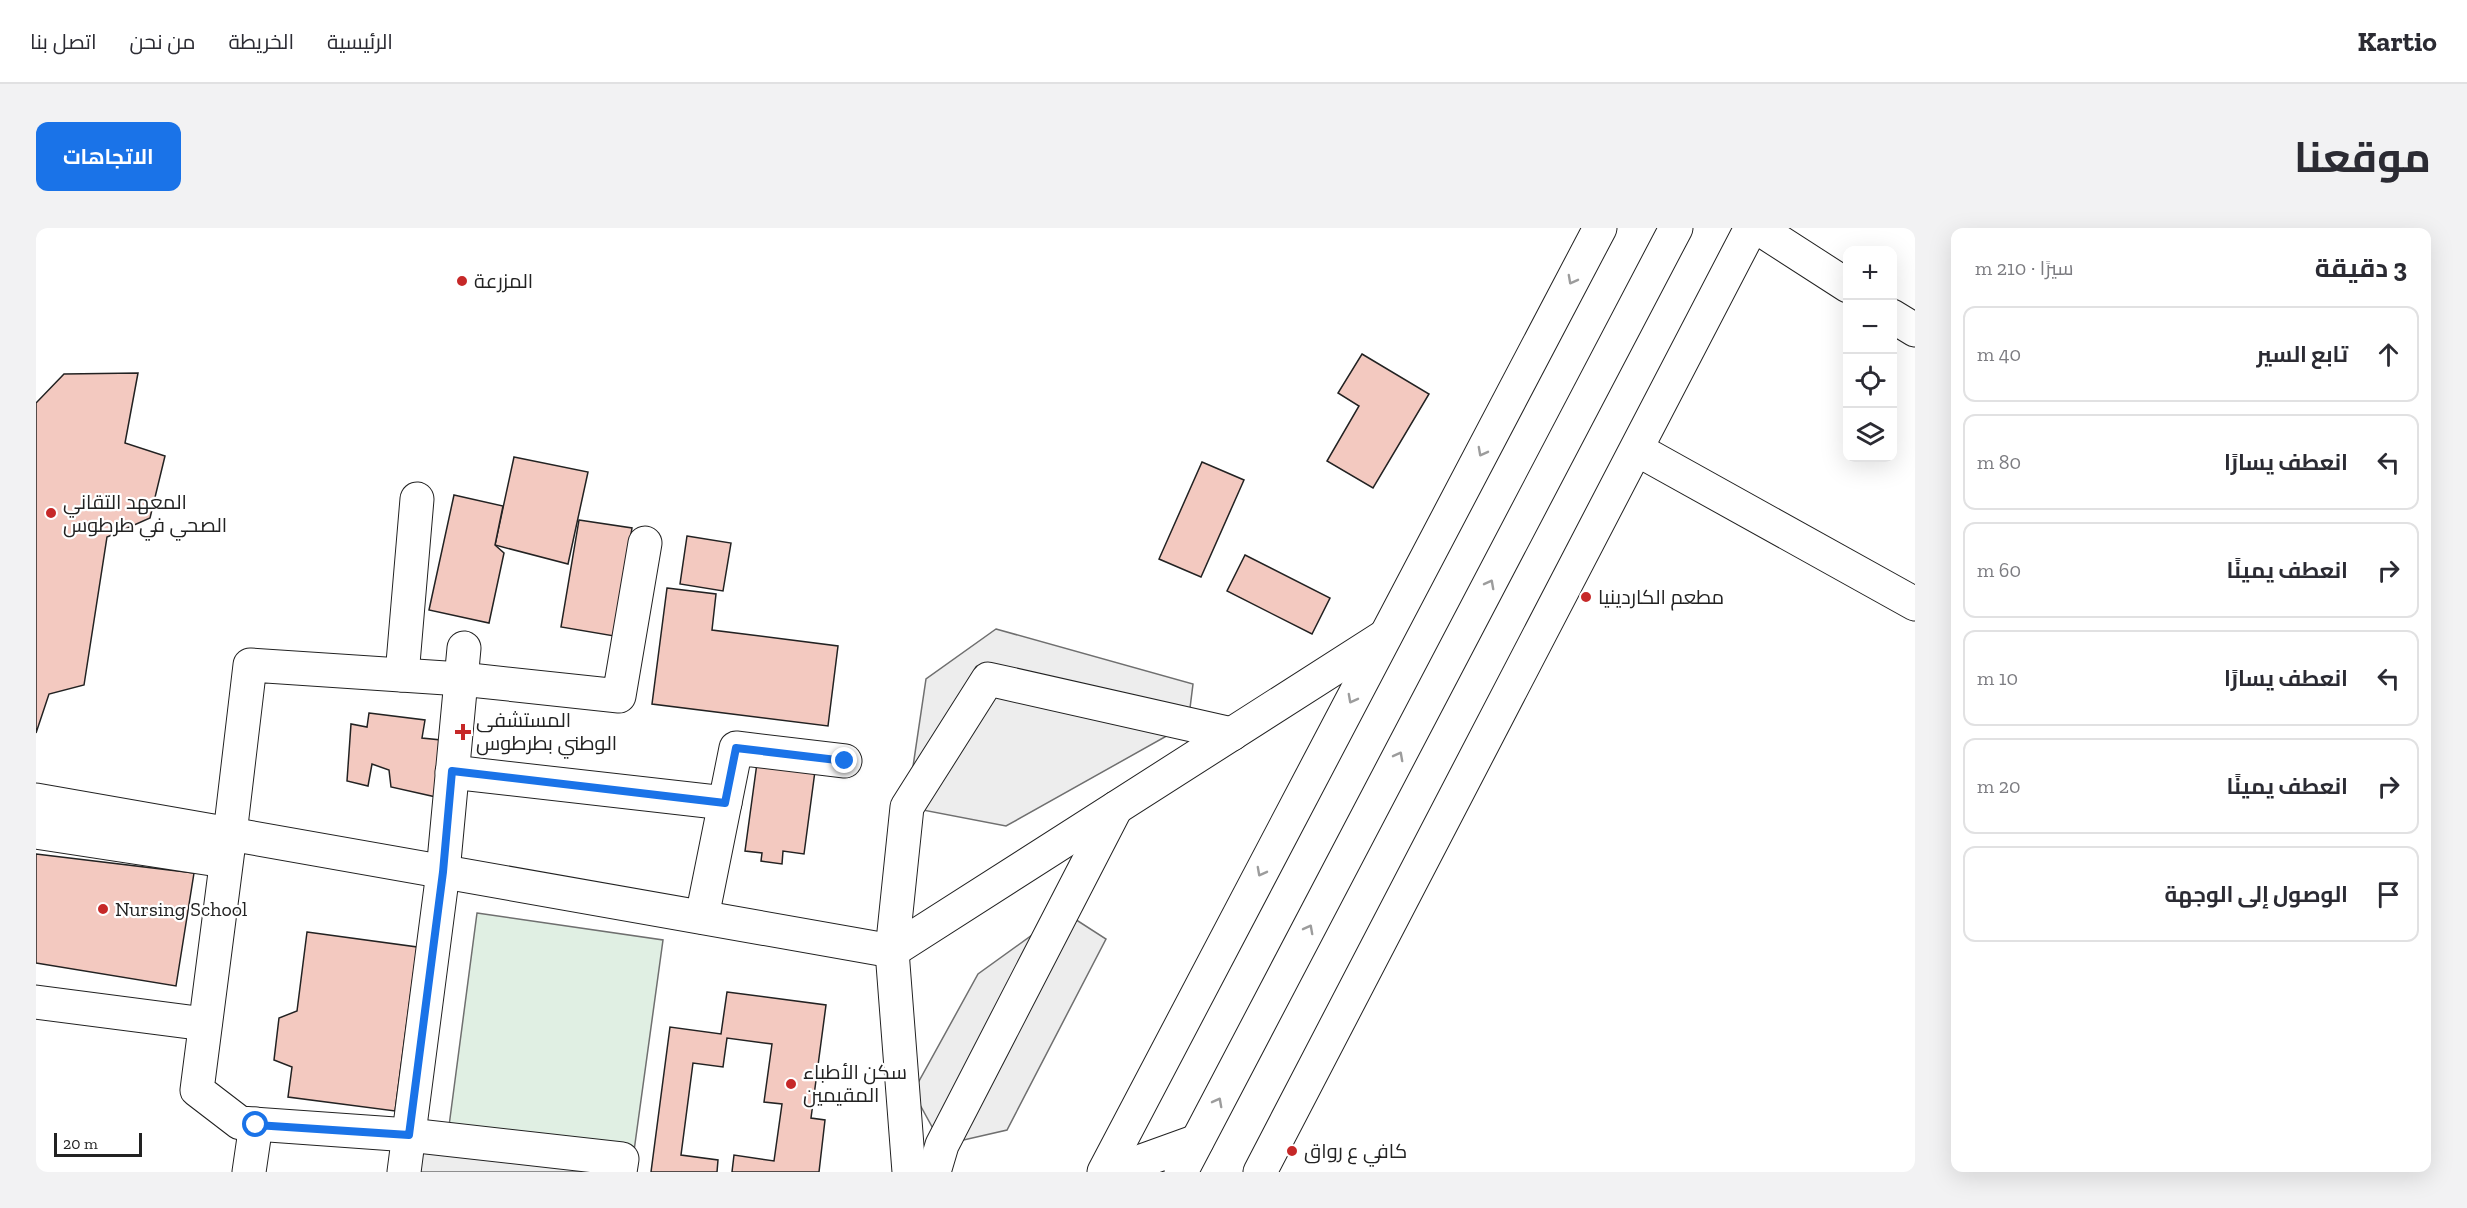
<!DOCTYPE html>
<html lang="ar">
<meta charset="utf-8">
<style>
:root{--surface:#fff;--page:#f2f2f3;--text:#2b2b33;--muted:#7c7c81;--line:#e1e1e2;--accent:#1a73e8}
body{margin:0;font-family:"Zilla Slab",Cairo,serif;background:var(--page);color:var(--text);direction:rtl}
.controls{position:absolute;right:18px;top:18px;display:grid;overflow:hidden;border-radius:12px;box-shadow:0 6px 24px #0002}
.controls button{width:54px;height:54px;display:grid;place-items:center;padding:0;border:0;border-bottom:2px solid var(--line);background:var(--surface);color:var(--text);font:30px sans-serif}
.scale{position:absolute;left:18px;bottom:15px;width:88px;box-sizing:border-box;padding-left:6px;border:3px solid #222;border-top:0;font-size:16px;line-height:21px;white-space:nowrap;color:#222;-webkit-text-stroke:4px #fff;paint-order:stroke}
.stop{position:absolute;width:18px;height:18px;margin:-14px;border:4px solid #1a73e8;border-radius:50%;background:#fff}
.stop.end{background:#1a73e8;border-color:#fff;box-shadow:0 2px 6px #0008}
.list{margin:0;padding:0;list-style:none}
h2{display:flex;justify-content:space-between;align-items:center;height:78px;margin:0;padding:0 24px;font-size:26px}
h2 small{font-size:20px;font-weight:400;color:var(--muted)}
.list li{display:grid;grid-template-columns:39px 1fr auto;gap:18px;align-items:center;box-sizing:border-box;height:96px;margin:0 12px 12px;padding:0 12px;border:2px solid var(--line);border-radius:12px}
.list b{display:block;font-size:22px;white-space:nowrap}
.list em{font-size:20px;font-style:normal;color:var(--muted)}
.icon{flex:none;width:33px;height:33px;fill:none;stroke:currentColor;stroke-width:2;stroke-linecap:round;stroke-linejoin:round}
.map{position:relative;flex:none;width:1879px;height:944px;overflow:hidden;direction:ltr;border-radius:12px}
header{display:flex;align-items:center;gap:36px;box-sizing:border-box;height:84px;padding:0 30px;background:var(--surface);border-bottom:2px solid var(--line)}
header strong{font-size:28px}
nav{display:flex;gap:33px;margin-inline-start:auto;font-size:21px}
.intro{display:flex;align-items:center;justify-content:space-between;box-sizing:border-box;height:144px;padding:0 36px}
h1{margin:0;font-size:42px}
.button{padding:15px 27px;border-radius:12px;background:var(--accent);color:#fff;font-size:21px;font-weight:700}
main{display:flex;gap:36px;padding:0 36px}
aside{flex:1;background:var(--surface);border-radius:12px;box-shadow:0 6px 24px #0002}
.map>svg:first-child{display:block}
.green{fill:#e0efe3;stroke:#6f6f6f;stroke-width:1.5}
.parking{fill:#ededed;stroke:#6f6f6f;stroke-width:1.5}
.building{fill:#f3c9c0;stroke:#222;stroke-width:1.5}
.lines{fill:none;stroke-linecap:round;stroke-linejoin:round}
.minor-casing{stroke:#222;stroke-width:35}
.major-casing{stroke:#222;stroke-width:35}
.minor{stroke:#fff;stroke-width:33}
.major{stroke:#fff;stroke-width:33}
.oneway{stroke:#9c9c9c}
.route{stroke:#1a73e8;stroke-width:8}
.poi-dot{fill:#c62828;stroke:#fff;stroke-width:2}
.labels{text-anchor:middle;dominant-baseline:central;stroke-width:4.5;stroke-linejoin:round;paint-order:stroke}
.poi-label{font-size:20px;fill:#222;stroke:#fff;text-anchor:start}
</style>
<header>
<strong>Kartio</strong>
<nav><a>الرئيسية</a><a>الخريطة</a><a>من نحن</a><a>اتصل بنا</a></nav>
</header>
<div class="intro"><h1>موقعنا</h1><a class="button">الاتجاهات</a></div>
<main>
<aside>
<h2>3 دقيقة<small>سيرًا · 210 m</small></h2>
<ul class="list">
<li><svg class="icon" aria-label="ahead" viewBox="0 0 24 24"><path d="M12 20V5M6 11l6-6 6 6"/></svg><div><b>تابع السير</b></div><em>40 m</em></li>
<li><svg class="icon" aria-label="left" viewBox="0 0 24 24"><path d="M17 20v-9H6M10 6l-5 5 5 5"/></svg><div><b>انعطف يسارًا</b></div><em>80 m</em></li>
<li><svg class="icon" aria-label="right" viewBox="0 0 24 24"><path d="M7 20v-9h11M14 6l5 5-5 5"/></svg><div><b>انعطف يمينًا</b></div><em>60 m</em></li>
<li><svg class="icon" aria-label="left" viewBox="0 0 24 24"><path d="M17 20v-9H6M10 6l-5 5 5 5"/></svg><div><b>انعطف يسارًا</b></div><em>10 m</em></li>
<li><svg class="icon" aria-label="right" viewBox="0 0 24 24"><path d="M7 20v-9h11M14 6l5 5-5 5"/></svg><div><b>انعطف يمينًا</b></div><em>20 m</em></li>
<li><svg class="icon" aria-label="arrive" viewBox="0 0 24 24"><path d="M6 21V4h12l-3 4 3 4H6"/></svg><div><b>الوصول إلى الوجهة</b></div></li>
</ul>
</aside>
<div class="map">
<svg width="1879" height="944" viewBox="0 0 1879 944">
<rect width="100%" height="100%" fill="#fff"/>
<!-- green -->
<polygon class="green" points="441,685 627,712 598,923 413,898"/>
<!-- parking -->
<g class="parking">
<polygon points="960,401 1157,456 1152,496 970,598 871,579 890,451"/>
<polygon points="1028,684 1070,711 971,902 906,917 877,864 942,746"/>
<polygon points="383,919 566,944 379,944"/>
</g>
<!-- building -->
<g class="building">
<polygon points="1326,126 1393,166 1337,260 1291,233 1323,178 1302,165"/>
<polygon points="102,145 89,215 129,228 114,290 71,309 48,457 13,466 0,505 0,175 28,146"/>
<polygon points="478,229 552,244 532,336 459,317"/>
<polygon points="1166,234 1208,252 1165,349 1123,331"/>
<polygon points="418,267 467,278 459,317 468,325 453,395 393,382"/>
<polygon points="543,292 596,300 578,408 525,399"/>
<polygon points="651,308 695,315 687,363 644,356"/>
<polygon points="1209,327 1294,370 1276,406 1191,363"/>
<polygon points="631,360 680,366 676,402 802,418 792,498 616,476"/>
<polygon points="333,485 389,492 386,510 405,512 400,569 355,559 353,542 336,536 332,558 311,553 315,496 331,499"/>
<polygon points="721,535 779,543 768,626 747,623 746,636 725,633 726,625 709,623"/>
<polygon points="0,626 158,645 140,758 0,735"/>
<polygon points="271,704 381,719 359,883 252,869 256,839 238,832 243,790 261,783"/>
<polygon points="691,764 790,777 775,890 789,892 783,944 696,944 698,927 738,933 746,876 728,874 736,816 691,810 687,839 657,835 645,927 682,932 681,944 615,944 634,799 685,806"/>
</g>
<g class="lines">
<defs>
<g id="minor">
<polyline points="1722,0 1812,58"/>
<polyline points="1856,88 1879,102"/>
<polyline points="1602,222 1879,376"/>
<polyline points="366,447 381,271"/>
<polyline points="416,544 689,575"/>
<polyline points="0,572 194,606 214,437 425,451 583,468 609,315"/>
<polyline points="0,604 189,633"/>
<polyline points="666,689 700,520 809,533"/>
<polyline points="0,774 169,796"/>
<polyline points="213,944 220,896"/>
<polyline points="368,944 407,644 428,420"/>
<polyline points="584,944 586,931 373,907 204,895 161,862 194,606 856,723 1349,408"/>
<polyline points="873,944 856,723 871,579 952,451 1196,506"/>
<polyline points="898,944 906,917 1080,580"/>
<polyline points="1075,944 1161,913"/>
<polyline points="1224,944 1715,0"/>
</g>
<g id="major">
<polyline points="1068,944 1564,0"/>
<polyline points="1145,944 1640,0"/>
</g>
</defs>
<!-- minor casing -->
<use href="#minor" class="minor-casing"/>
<!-- major casing -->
<use href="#major" class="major-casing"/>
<!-- minor -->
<use href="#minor" class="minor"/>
<!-- major -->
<use href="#major" class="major"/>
</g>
<!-- one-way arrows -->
<defs><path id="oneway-chevron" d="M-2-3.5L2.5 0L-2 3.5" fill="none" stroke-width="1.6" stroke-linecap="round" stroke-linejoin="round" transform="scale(1.5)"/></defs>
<g class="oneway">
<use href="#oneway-chevron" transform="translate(1536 52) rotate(118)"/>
<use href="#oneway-chevron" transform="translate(1446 224) rotate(118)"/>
<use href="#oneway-chevron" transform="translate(1454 356) rotate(-62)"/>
<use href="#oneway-chevron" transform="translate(1316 471) rotate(118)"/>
<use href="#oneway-chevron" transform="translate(1363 528) rotate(-62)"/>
<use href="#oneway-chevron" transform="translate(1225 644) rotate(118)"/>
<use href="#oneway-chevron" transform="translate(1273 701) rotate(-62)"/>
<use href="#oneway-chevron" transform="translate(1182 874) rotate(-62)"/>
</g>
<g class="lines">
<!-- route -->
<polyline class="route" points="220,897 373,907 407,644 416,543 689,575 700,520 809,533"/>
</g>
<!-- markers -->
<g class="poi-dot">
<circle cx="426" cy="53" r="6"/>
<circle cx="15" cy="285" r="6"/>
<circle cx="1550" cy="369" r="6"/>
<path d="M424 495h6v6h6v6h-6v6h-6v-6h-6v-6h6z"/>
<circle cx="67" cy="681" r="6"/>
<circle cx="755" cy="856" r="6"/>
<circle cx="1256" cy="923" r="6"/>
</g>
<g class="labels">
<!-- poi labels -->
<g class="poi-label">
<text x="438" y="53">المزرعة</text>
<text x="27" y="274">المعهد التقاني<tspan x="27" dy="23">الصحي في طرطوس</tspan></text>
<text x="1562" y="369">مطعم الكاردينيا</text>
<text x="440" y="492">المستشفى<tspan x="440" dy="23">الوطني بطرطوس</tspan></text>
<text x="79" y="681">Nursing School</text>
<text x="767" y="844">سكن الأطباء<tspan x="767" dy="23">المقيمين</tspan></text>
<text x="1268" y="923">كافي ع رواق</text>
</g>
</g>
</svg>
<div class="controls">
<button>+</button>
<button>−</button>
<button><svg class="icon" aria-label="locate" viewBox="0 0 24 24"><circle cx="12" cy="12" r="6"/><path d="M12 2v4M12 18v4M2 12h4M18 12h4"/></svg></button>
<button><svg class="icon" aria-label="layers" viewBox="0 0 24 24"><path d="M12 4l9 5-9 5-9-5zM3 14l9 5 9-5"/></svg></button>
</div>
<div class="scale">20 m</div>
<div class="stop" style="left:220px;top:897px"></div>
<div class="stop end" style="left:809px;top:533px"></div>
</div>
</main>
